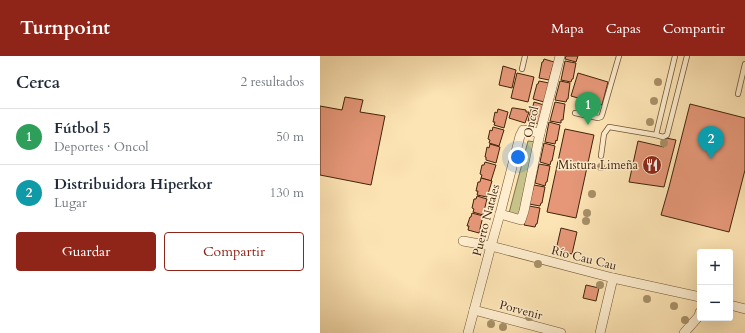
<!DOCTYPE html>
<html lang="es">
<meta charset="utf-8">
<style>
:root{--surface:#fff;--page:#f2f2f3;--text:#1f2937;--muted:#747a83;--line:#e0e1e3;--accent:#8f2418}
body{margin:0;font-family:Cardo,serif;background:var(--page);color:var(--text)}
.controls{position:absolute;right:12px;bottom:12px;display:grid;overflow:hidden;border-radius:4px;box-shadow:0 4px 16px #0002}
.controls button{width:36px;height:36px;display:grid;place-items:center;padding:0;border:0;border-bottom:1px solid var(--line);background:var(--surface);color:var(--text);font:20px sans-serif}
.you{position:absolute;left:198px;top:101px;width:14px;height:14px;margin:-10px;border:3px solid #fff;border-radius:50%;background:#1a73e8;box-shadow:0 0 0 6px #1a73e833}
.badge{display:grid;place-items:center;width:26px;height:26px;border-radius:50%;background:var(--accent);color:#fff;font-size:13px;font-weight:700}
.pin{position:absolute;translate:-50% -33px;filter:drop-shadow(0 1px 2px #0008)}
.pin::after{content:'';position:absolute;top:21px;width:14px;height:12px;background:inherit;clip-path:polygon(0 0,100% 0,50% 100%)}
.list{margin:0;padding:0;list-style:none}
h2{display:flex;justify-content:space-between;align-items:center;height:52px;margin:0;padding:0 16px;font-size:17px}
h2 small{font-size:13px;font-weight:400;color:var(--muted)}
.list li{display:grid;grid-template-columns:26px 1fr auto;gap:12px;align-items:center;box-sizing:border-box;height:56px;padding:0 16px;border-top:1px solid var(--line)}
.list b{display:block;font-size:15px;white-space:nowrap}
.list p{margin:0;font-size:13px;white-space:nowrap;color:var(--muted)}
.list em{font-size:13px;font-style:normal;color:var(--muted)}
.actions{display:flex;gap:8px;padding:12px 16px}
.actions a{flex:1;padding:9px 0;border:1px solid var(--accent);border-radius:4px;text-align:center;font-size:14px;color:var(--accent)}
.actions .main{background:var(--accent);color:#fff}
.map{position:relative;flex:none;width:425px;height:277px;overflow:hidden}
header{display:flex;align-items:center;gap:24px;box-sizing:border-box;height:56px;padding:0 20px;background:var(--accent);color:#fff}
header strong{font-size:19px}
nav{display:flex;gap:22px;margin-inline-start:auto;font-size:14px}
main{display:flex}
aside{flex:1;background:var(--surface)}
.map>svg:first-child{display:block}
.green{fill:#c6c289;stroke:#84724a}
.building{fill:#e59778;stroke:#41230a}
.lines{fill:none;stroke-linecap:round;stroke-linejoin:round}
.lane-casing{stroke:#705334;stroke-width:6}
.street-casing{stroke:#705334;stroke-width:10}
.lane{stroke:#feedce;stroke-width:4.5}
.street{stroke:#feedce;stroke-width:9}
.tree{fill:#a89068}
.labels{text-anchor:middle;dominant-baseline:central;stroke-width:3;stroke-linejoin:round;paint-order:stroke}
.street-label{font-size:12px;fill:#41230a;stroke:#feedce}
.poi-label{font-size:12px;fill:#41230a;stroke:#feedce;text-anchor:end}
</style>
<header>
<strong>Turnpoint</strong>
<nav><a>Mapa</a><a>Capas</a><a>Compartir</a></nav>
</header>
<main>
<aside>
<h2>Cerca<small>2 resultados</small></h2>
<ul class="list">
<li><span class="badge" style="background:#2e9e5b">1</span><div><b>Fútbol 5</b><p>Deportes · Oncol</p></div><em>50 m</em></li>
<li><span class="badge" style="background:#0f9aa8">2</span><div><b>Distribuidora Hiperkor</b><p>Lugar</p></div><em>130 m</em></li>
</ul>
<div class="actions"><a class="main">Guardar</a><a>Compartir</a></div>
</aside>
<div class="map">
<svg width="425" height="277" viewBox="0 0 425 277">
<rect width="100%" height="100%" fill="#fde4b4"/>
<filter id="stains"><feTurbulence type="fractalNoise" baseFrequency=".005" numOctaves="4"/><feColorMatrix values="0 0 0 0 .2 0 0 0 0 .09 0 0 0 0 .02 0 0 0 .5 -.17"/></filter>
<radialGradient id="worn" r=".72"><stop offset=".6" stop-color="#630" stop-opacity="0"/><stop offset="1" stop-color="#630" stop-opacity=".3"/></radialGradient>
<!-- green -->
<polygon class="green" points="208,85 216,86 199,159 189,157"/>
<!-- building -->
<g class="building">
<polygon points="246,0 258,0 256,6 245,3"/>
<polygon points="224,3 234,6 229,24 219,22 222,6 223,6"/>
<polygon points="245,5 256,7 253,23 252,23 251,26 241,24"/>
<polygon points="183,10 196,14 192,32 179,29"/>
<polygon points="197,17 214,21 208,46 191,42"/>
<polygon points="258,17 288,26 282,49 251,40"/>
<polygon points="219,25 229,27 224,46 213,43 217,28 218,28"/>
<polygon points="240,25 250,27 248,43 247,43 246,46 235,44"/>
<polygon points="25,41 43,44 40,56 65,60 51,129 0,119 0,50 22,54"/>
<polygon points="214,46 224,49 219,68 208,65 212,50 213,50"/>
<polygon points="235,46 245,48 243,64 241,64 241,67 230,65"/>
<polygon points="370,48 425,62 425,114 409,176 341,159 349,131"/>
<polygon points="192,52 194,52 206,54 206,56 209,56 205,67 189,62"/>
<polygon points="178,53 188,56 184,72 174,69 175,66 173,66 175,56 177,57"/>
<polygon points="229,66 240,69 237,85 236,84 235,88 225,86"/>
<polygon points="173,71 184,74 179,90 169,87 170,84 168,83 170,74 172,75"/>
<polygon points="245,73 274,79 256,162 227,156"/>
<polygon points="346,82 356,84 344,131 309,126 318,85 344,91"/>
<polygon points="224,87 235,90 232,105 231,105 230,109 220,106"/>
<polygon points="170,88 180,91 176,107 166,104 166,101 165,101 167,91 169,92"/>
<polygon points="165,106 176,109 171,125 161,122 162,119 160,118 162,109 164,109"/>
<polygon points="219,108 230,110 227,126 226,126 225,130 215,127"/>
<polygon points="161,122 172,125 167,141 157,139 158,135 156,135 158,126 160,126"/>
<polygon points="214,129 225,131 222,147 221,147 220,150 209,148"/>
<polygon points="157,140 167,143 163,159 153,156 154,153 152,152 154,143 156,143"/>
<polygon points="209,150 220,152 217,168 216,168 215,171 204,169"/>
<polygon points="152,157 163,160 159,177 148,174 149,170 147,170 150,161 151,161"/>
<polygon points="241,172 257,176 252,198 236,194"/>
<polygon points="266,229 279,232 276,245 263,242"/>
</g>
<g class="lines">
<defs>
<g id="lane">
<polyline points="355,0 336,79 343,81 347,79 367,0"/>
<polyline points="202,13 205,0"/>
<polyline points="418,38 425,8"/>
<polyline points="255,57 278,62 281,61 282,59 299,0"/>
<polyline points="281,100 284,78 289,71 336,79"/>
</g>
<g id="street">
<polyline points="180,158 201,164 204,155 220,77 240,0"/>
<polyline points="143,185 171,190 293,222 380,241"/>
<polyline points="410,249 425,253"/>
<polyline points="154,254 241,277"/>
<polyline points="148,277 171,190 180,158 200,80 203,74 220,77"/>
<polyline points="280,277 293,222"/>
<polyline points="364,277 379,260 380,256"/>
</g>
</defs>
<!-- lane casing -->
<use href="#lane" class="lane-casing"/>
<!-- street casing -->
<use href="#street" class="street-casing"/>
<!-- lane -->
<use href="#lane" class="lane"/>
<!-- street -->
<use href="#street" class="street"/>
</g>
<!-- trees -->
<g class="tree">
<circle cx="338" cy="26" r="4"/>
<circle cx="334" cy="45" r="4"/>
<circle cx="330" cy="66" r="4"/>
<circle cx="344" cy="87" r="4"/>
<circle cx="281" cy="111" r="4"/>
<circle cx="272" cy="138" r="4"/>
<circle cx="267" cy="157" r="4"/>
<circle cx="266" cy="165" r="4"/>
<circle cx="218" cy="208" r="4"/>
<circle cx="280" cy="229" r="4"/>
<circle cx="327" cy="243" r="4"/>
<circle cx="354" cy="250" r="4"/>
<circle cx="209" cy="261" r="4"/>
<circle cx="365" cy="264" r="4"/>
<circle cx="171" cy="268" r="4"/>
<circle cx="183" cy="271" r="4"/>
</g>
<!-- icons -->
<defs>
<symbol id="restaurant-disc" viewBox="-11 -11 22 22"><circle r="9.5" fill="#8f2418" stroke="#feedce"/><path d="M-5-6h1v4h1v-4h1v4h1v-4h1v5L-1.5 .5V6h-2V.5L-5-1ZM5-6V6H3V1.5H1.5Q1.5-4 5-6Z" fill="#fff"/></symbol>
</defs>
<g fill-rule="evenodd">
<use href="#restaurant-disc" x="321" y="98" width="22" height="22"/>
</g>
<g class="labels">
<!-- street labels -->
<g class="street-label">
<text transform="translate(211 66) rotate(-77)">Oncol</text>
<text transform="translate(166 164) rotate(-75)">Puerto Natales</text>
<text transform="translate(264 202) rotate(14)">Río Cau Cau</text>
<text transform="translate(201 254) rotate(15)">Porvenir</text>
</g>
<!-- poi labels -->
<g class="poi-label">
<text x="318" y="109">Mistura Limeña</text>
</g>
</g>
<rect width="100%" height="100%" filter="url(#stains)"/>
<rect width="100%" height="100%" fill="url(#worn)"/>
</svg>
<div class="controls">
<button>+</button>
<button>−</button>
</div>
<div class="you"></div>
<div class="pin badge" style="left:268px;top:69px;background:#2e9e5b">1</div>
<div class="pin badge" style="left:391px;top:103px;background:#0f9aa8">2</div>
</div>
</main>
